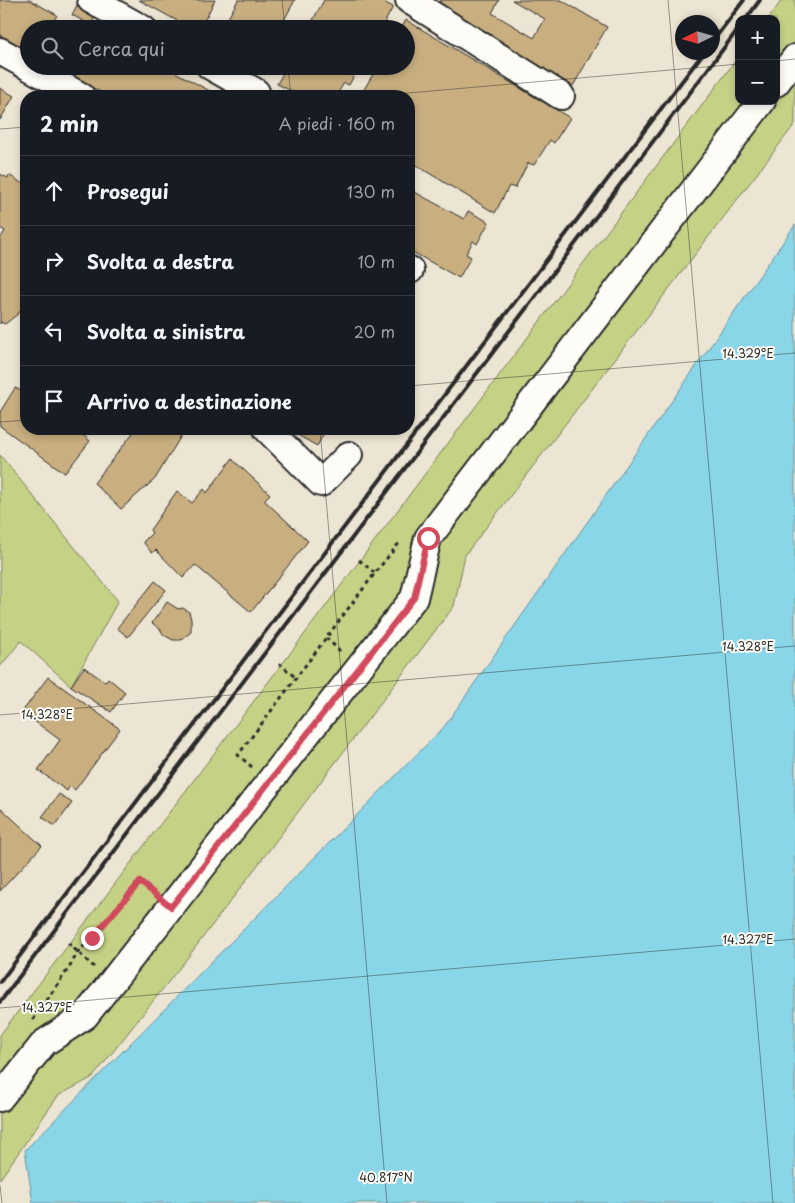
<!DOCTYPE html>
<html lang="it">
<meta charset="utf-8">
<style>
:root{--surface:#171b24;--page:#20242c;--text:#f1f3f6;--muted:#9ea1a6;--line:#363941}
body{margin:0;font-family:"Playpen Sans",sans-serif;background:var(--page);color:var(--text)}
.controls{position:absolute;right:15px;top:15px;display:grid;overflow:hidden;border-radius:10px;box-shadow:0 2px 8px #0003}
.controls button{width:45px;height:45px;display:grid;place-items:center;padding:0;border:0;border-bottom:1px solid var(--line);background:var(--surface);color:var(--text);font:25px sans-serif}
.compass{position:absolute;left:675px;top:15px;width:45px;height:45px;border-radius:50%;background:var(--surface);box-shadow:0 2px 8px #0003;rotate:265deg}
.stop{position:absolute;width:15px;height:15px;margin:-11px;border:4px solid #d1495b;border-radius:50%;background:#fff}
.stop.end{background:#d1495b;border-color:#fff;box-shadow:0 1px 5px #0008}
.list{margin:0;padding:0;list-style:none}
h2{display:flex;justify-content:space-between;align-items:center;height:65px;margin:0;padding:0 20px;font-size:21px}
h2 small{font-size:16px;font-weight:400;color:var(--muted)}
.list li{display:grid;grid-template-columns:32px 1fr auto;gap:15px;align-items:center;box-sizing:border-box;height:70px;padding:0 20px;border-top:1px solid var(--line)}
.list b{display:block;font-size:19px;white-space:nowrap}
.list em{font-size:16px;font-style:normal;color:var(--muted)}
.icon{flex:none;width:28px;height:28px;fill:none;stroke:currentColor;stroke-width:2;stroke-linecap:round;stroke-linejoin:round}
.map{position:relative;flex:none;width:795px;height:1203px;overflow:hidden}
.search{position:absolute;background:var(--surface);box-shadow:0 2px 8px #0003;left:20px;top:20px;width:395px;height:55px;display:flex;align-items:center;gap:12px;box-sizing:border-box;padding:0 18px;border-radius:28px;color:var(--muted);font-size:19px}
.panel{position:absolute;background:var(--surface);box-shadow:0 2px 8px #0003;left:20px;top:90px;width:395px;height:345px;border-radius:20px}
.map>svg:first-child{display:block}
.green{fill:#c5d286;stroke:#787e58}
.water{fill:#8ad6e9;stroke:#64929d}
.building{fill:#c9af80;stroke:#2b2b2b}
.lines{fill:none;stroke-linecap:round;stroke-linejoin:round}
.minor-casing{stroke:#2b2b2b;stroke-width:30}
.path{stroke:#2b2b2b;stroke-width:3;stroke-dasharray:4 4;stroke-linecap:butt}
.minor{stroke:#fdfcf7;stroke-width:26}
.rail{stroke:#2b2b2b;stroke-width:4}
.route{stroke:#d1495b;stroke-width:6}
.ticks{fill:none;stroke:#2b2b2b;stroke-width:1;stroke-opacity:0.45}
.ticks-label{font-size:12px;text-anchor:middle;fill:#2b2b2b;stroke:#fdfcf7;stroke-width:4;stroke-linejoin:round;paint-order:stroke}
</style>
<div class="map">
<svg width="795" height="1203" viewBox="0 0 795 1203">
<rect width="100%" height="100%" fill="#ede5d3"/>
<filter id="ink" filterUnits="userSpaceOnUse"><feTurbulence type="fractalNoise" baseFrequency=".02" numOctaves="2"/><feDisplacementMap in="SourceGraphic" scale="10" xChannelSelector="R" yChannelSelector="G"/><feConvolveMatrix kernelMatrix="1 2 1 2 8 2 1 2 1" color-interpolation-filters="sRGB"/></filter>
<g filter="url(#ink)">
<!-- green -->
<g class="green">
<polygon points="782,0 795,0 795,124 465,555 454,606 188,957 93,1077 58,1096 0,1179 0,1035 295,647 739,56 739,101 776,101 776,19 768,19"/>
<polygon points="0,455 118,601 71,686 21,641 0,667"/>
</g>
<!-- water -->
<polygon class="water" points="795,225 795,1203 33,1203 25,1150 444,727"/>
<!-- building -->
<g class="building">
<polygon points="0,0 30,0 57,15 50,29 29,29 29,51 0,35"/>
<polygon points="139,0 215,0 200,29 192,29"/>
<polygon points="238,0 295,0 279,29 222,29"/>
<polygon points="324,0 380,0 393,7 381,29 308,29"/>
<polygon points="441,0 499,0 492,13 534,38 545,19 512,0 561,0 607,27 573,86 437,7"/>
<polygon points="79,1 98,10 91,25 72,15"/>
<polygon points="406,20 570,118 554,143 550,140 534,165 528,163 515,188 509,186 495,213 409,161 409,96 360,96 378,66 406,66 406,29 401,29"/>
<polygon points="80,66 164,66 219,96 108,96 74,78"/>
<polygon points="287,66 359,66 349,85 344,83 336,96 302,96 277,84"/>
<polygon points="0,88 14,96 0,120"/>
<polygon points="0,174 8,178 9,175 26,186 26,302 19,313 5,324 1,322 0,324 0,239 5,231 0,228"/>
<polygon points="409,189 464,219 468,211 489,222 477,244 473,241 466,254 471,257 459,278 409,250"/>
<polygon points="15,388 26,393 26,429 76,429 90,441 65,473 0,426 0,412"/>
<polygon points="136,429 171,429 181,436 155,479 121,509 94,483"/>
<polygon points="287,429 326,429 317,446"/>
<polygon points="232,459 270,494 264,500 308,541 251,612 195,565 183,578 156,550 152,553 143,542 152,533 150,530 177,491 192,503 204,489 207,493"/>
<polygon points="155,581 166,590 128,637 117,628"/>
<polygon points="167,602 178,609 183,608 189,612 191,619 191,632 181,640 173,640 164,635 160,629 152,623"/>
<polygon points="84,667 105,682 108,678 125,692 111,712 71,686"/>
<polygon points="48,677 120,729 75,790 70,786 67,791 38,770 60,740 22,712"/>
<polygon points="59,794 72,803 55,826 42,817"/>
<polygon points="0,807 42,846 0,891"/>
</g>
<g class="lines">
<defs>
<g id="minor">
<polyline points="91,0 143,29"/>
<polyline points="409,0 561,96"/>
<polyline points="0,51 81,96"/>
<polyline points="210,66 256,92 254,96"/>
<polyline points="776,83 795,58"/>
<polyline points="409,270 410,270"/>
<polyline points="267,429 321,483 349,455"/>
<polyline points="0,1098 44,1043 85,1016 414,598 428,538 762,101"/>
</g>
</defs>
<!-- minor casing -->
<use href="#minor" class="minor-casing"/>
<!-- path -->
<g class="path">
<polyline points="359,560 375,573"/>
<polyline points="326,638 340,651"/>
<polyline points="279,663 296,678"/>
<polyline points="252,767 238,755 375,573 400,542"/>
<polyline points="68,943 94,967"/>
<polyline points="33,1020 69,968 78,952 92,938 139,882 153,892"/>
</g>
<!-- minor -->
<use href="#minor" class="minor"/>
<!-- rail -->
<g class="rail">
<polyline points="746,19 760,0"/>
<polyline points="712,42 744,0"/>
<polyline points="0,982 704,52"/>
<polyline points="0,1002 739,28"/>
</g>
</g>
</g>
<g class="lines" filter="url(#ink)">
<!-- route -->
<polyline class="route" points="92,938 140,882 171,907 414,598 428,538"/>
</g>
<!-- ticks -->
<path class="ticks" d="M282 0 285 29M668 0 773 1203M776 61 795 59M288 66 291 96M374 96 739 64M0 129 26 127M409 386 795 353M0 422 26 420M320 429 387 1203M0 715 795 646M0 1008 795 939M0 1185 2 1203"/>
<g class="ticks-label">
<text x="748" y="358">14.329°E</text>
<text x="748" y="651">14.328°E</text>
<text x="47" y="719">14.328°E</text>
<text x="748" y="944">14.327°E</text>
<text x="47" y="1012">14.327°E</text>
<text x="386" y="1182">40.817°N</text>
</g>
</svg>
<div class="controls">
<button>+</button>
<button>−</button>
</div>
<svg class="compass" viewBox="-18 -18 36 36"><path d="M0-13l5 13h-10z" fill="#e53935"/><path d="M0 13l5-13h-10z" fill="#9ea1a6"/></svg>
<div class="stop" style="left:428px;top:538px"></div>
<div class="stop end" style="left:92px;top:938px"></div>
<div class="search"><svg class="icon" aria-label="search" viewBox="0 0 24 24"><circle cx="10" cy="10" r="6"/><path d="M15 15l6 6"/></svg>Cerca qui</div>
<section class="panel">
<h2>2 min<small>A piedi · 160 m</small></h2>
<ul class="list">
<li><svg class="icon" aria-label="ahead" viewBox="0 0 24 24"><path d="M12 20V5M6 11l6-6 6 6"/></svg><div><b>Prosegui</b></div><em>130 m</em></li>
<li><svg class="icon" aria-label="right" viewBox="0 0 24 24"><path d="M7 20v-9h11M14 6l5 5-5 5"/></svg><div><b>Svolta a destra</b></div><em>10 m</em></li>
<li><svg class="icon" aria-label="left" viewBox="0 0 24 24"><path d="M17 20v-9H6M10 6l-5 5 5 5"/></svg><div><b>Svolta a sinistra</b></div><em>20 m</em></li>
<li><svg class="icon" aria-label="arrive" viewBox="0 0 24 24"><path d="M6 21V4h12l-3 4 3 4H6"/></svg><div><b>Arrivo a destinazione</b></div></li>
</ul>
</section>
</div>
